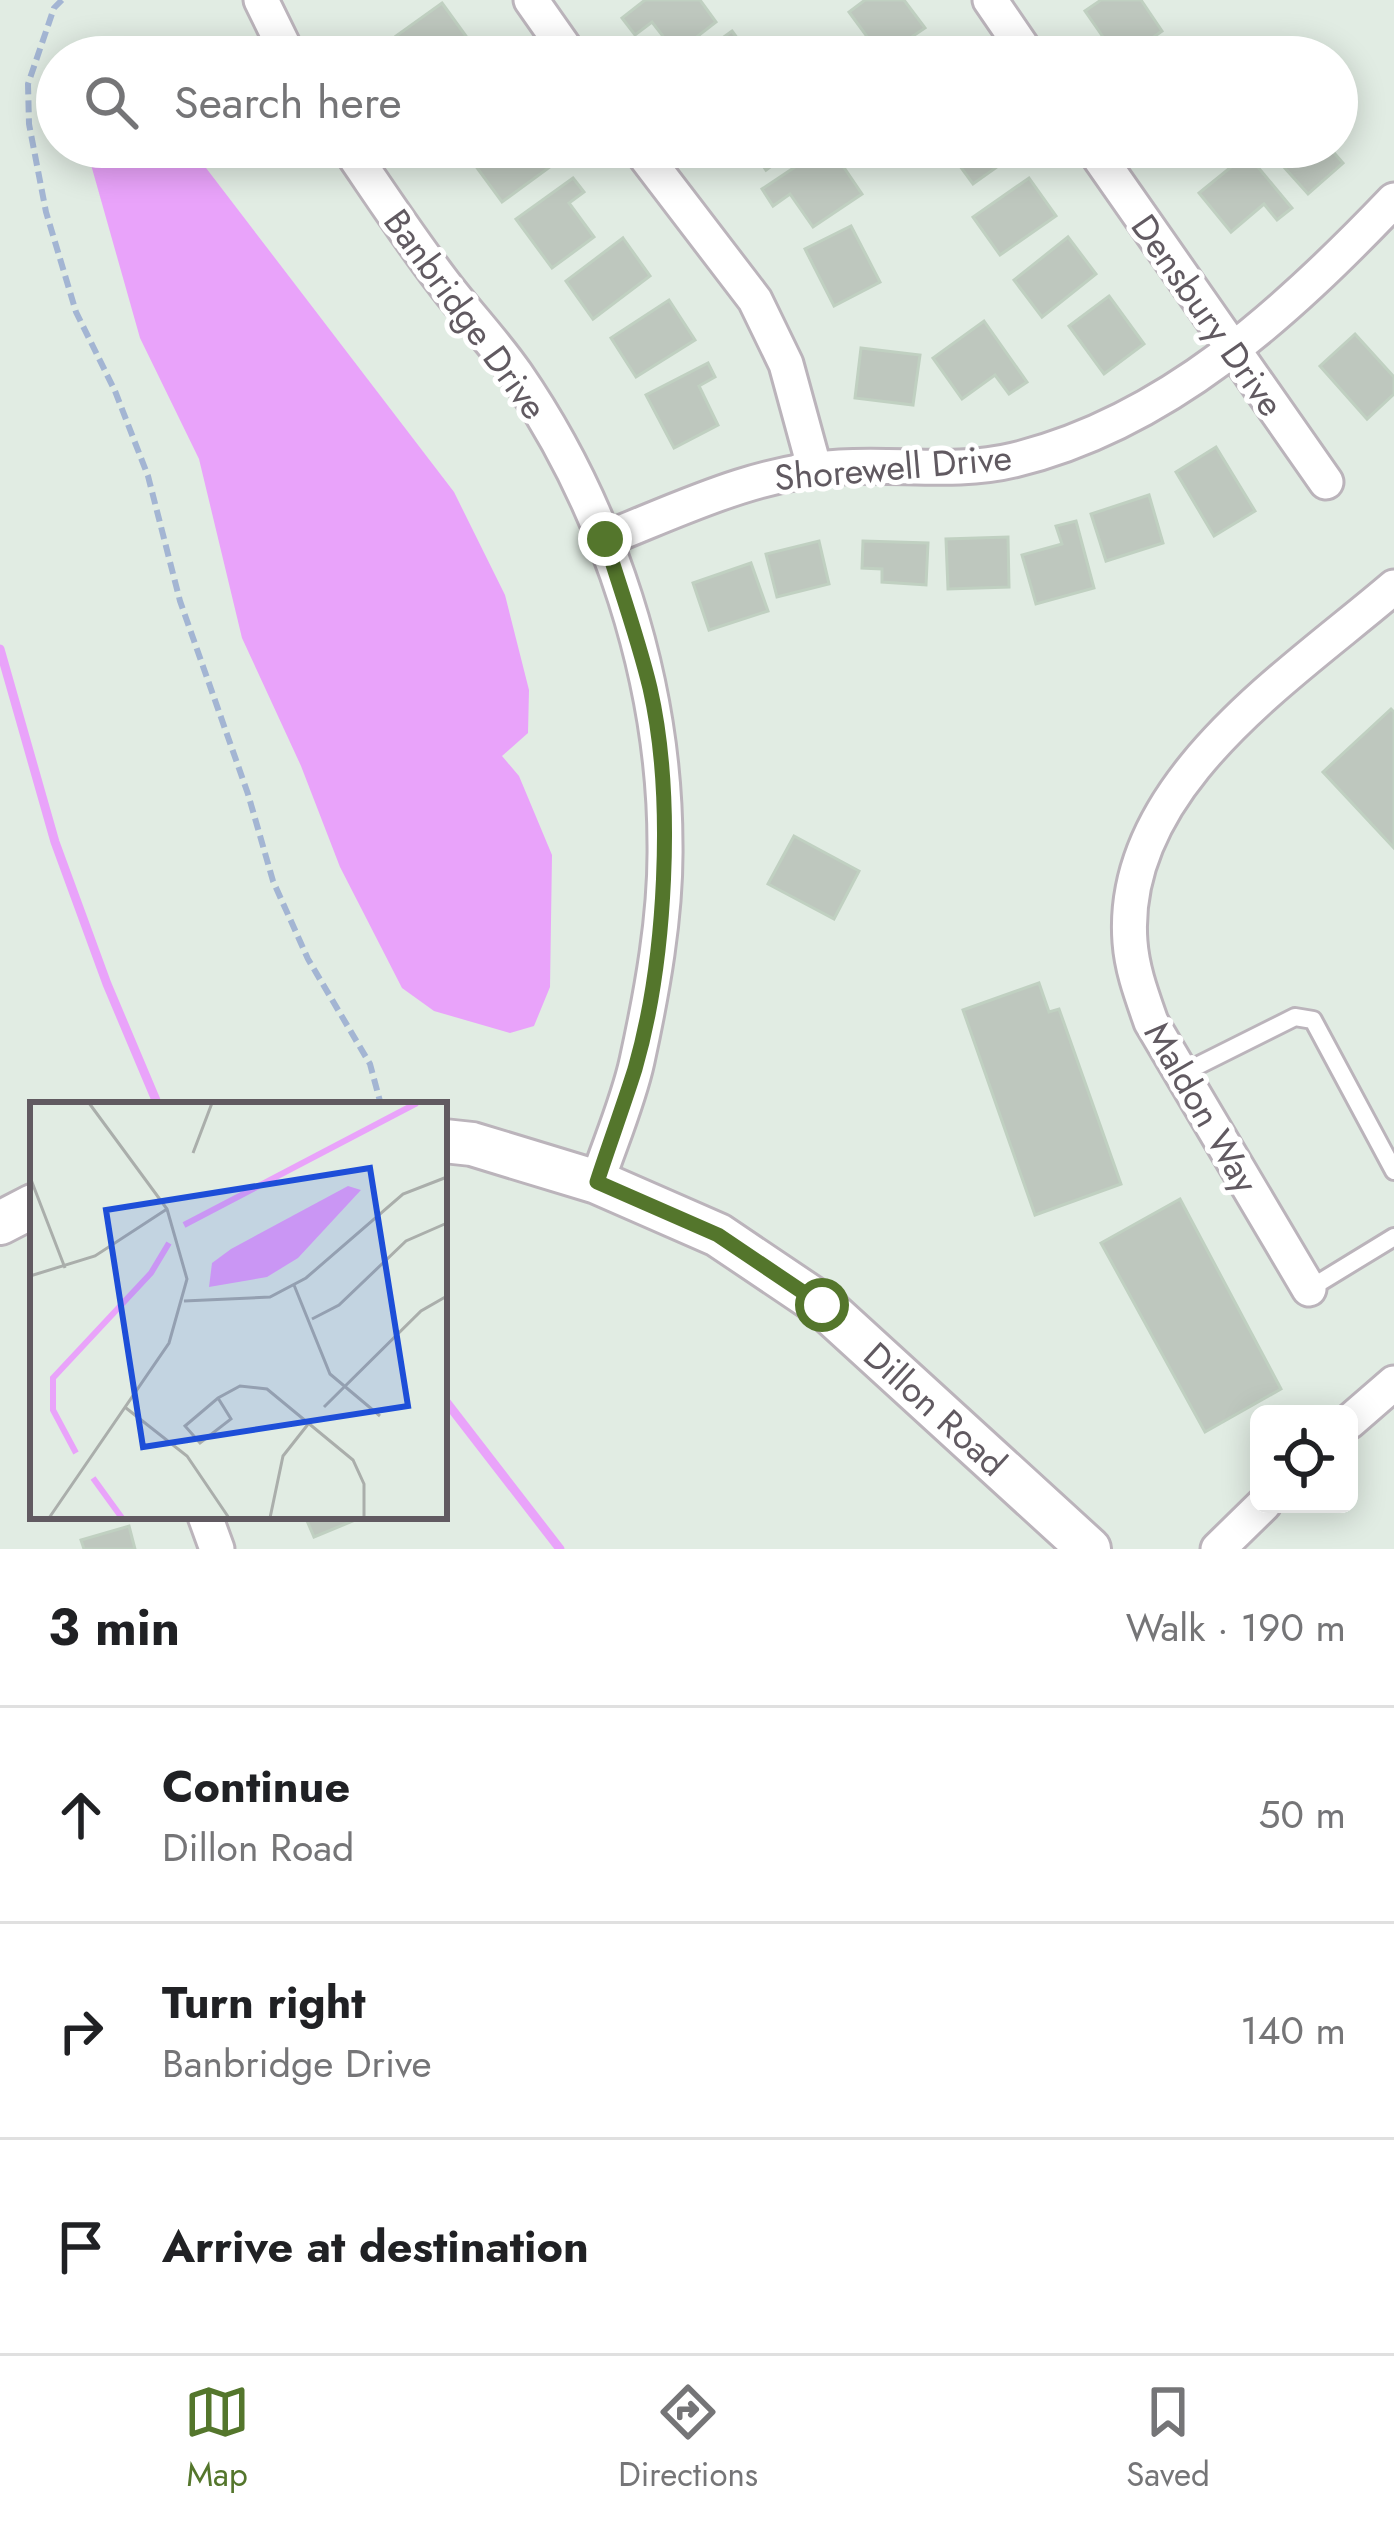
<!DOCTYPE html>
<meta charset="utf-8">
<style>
:root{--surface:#fff;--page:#f2f2f2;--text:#202124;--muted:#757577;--line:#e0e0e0;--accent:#54762c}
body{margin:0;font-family:Jost,sans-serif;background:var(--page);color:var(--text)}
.controls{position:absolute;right:36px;bottom:36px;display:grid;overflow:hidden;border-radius:18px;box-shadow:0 6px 30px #0003}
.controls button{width:108px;height:108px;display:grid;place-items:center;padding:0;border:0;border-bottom:3px solid var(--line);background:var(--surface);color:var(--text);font:60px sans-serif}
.stop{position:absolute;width:36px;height:36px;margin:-27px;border:9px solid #54762c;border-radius:50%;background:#fff}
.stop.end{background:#54762c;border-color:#fff;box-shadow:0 3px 12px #0008}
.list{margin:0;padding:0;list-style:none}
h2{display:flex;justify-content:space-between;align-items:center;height:156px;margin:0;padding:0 48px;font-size:51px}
h2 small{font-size:39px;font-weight:400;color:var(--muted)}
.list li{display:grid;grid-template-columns:78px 1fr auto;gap:36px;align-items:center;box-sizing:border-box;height:216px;padding:0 48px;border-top:3px solid var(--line)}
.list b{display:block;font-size:45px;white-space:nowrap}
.list p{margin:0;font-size:39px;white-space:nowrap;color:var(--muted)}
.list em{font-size:39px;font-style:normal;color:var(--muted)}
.icon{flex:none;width:66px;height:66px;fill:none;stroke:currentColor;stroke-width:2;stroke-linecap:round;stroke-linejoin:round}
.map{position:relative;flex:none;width:1394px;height:1549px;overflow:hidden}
.search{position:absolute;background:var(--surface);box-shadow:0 6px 30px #0003;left:36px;right:36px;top:36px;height:132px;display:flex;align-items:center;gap:30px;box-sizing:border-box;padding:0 42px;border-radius:66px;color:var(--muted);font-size:45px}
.sheet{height:804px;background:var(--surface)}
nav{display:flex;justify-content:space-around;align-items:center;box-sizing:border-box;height:168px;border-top:3px solid var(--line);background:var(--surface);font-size:33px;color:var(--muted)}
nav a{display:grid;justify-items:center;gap:6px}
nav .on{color:var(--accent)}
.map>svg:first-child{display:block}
.water{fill:#e9a3fa}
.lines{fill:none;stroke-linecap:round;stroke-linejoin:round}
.stream{stroke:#e9a3fa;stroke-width:9}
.building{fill:#bec7be;stroke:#c0d0c1;stroke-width:3}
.service-casing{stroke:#bbb4bb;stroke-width:22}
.minor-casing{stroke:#bbb4bb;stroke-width:39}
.tertiary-casing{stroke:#bbb4bb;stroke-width:48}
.path{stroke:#a3b5d3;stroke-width:6;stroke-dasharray:12 6;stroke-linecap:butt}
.service{stroke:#fff;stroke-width:16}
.minor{stroke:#fff;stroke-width:33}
.tertiary{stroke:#fff;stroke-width:42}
.route{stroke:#54762c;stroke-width:15}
.labels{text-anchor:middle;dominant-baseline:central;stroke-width:10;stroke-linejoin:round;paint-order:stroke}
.street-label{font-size:36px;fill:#615a61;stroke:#fff}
.inset-river{fill:none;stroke:#e9a3fa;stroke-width:6}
.inset-road{fill:none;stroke:#aaaeab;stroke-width:3}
.view{fill:#1d4ed8;fill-opacity:0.15;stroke:#1d4ed8;stroke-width:6}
.inset-edge{fill:none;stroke:#615a61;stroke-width:6}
</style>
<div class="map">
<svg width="1394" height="1549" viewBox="0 0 1394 1549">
<rect width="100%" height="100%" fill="#e1ece3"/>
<!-- water -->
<polygon class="water" points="86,147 190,147 454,492 505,595 529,690 528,733 502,756 519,776 552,855 550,987 534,1026 510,1033 434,1011 402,988 340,867 301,766 242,638 199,459 140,338"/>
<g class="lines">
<!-- stream -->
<g class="stream">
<polyline points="0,649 55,842 107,984 158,1105"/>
<polyline points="444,1399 560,1549"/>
</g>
</g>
<!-- building -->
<g class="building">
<polygon points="645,0 700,0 716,22 676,53 652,22 635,35 622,18"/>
<polygon points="865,0 904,0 925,28 882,57 849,12"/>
<polygon points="1101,0 1141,0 1162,31 1125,57 1117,57 1085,11"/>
<polygon points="442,3 476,50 466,57 411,57 396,36"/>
<polygon points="732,31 751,57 696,57"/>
<polygon points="937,39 950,57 913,57"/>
<polygon points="499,147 548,147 558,161 502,202 475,165"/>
<polygon points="750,147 797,147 766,170"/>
<polygon points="825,147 830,147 862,194 813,227 790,194 773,206 762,189"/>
<polygon points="946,147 1014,147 1018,152 973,184"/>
<polygon points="1266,147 1329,147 1343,163 1308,194"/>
<polygon points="1247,154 1292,208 1277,220 1264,204 1231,232 1199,193"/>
<polygon points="573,178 584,192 569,203 594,237 552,268 516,219"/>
<polygon points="1029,178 1056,216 1000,255 973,217"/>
<polygon points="851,226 880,282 834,306 805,249"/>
<polygon points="1068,237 1096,274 1042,317 1014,280"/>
<polygon points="623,238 650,276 593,319 566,281"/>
<polygon points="1109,296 1144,344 1104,374 1069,326"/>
<polygon points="669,300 695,340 636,377 611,338"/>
<polygon points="984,321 1027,382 1009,394 995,375 962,399 933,358"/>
<polygon points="1355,334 1394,377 1394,394 1367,419 1320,366"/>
<polygon points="861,348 920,355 913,405 855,398"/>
<polygon points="708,363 715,377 699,386 718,425 674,448 646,395"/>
<polygon points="1216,447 1255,511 1214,536 1176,472"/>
<polygon points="1149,495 1163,543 1106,561 1091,514"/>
<polygon points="1076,521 1094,588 1036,604 1022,555 1062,544 1056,526"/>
<polygon points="1008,537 1009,587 948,589 946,539"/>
<polygon points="819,541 829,584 777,597 766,554"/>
<polygon points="863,541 928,543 926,585 882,582 882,569 862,568"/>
<polygon points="751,563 768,611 709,630 693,583"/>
<polygon points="1391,709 1394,712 1394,848 1323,772"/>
<polygon points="794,836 859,871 834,919 768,884"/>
<polygon points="1039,983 1049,1012 1059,1009 1121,1184 1035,1215 963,1010"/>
<polygon points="1180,1199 1281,1389 1205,1432 1101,1243"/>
<polygon points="305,1516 359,1516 360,1518 314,1537"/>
<polygon points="129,1526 135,1549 84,1549 81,1540"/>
</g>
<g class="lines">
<defs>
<g id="service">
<polyline points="1181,1074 1295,1017 1313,1020 1394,1171"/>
<polyline points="1309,1289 1394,1237"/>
</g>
<g id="minor">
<polyline points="261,0 289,57"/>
<polyline points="531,0 571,57"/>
<polyline points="990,0 1029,57"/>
<path d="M348 147C379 192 409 238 442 281 466 313 493 341 516 374 609 509 665 681 665 845 666 916 652 992 637 1061 628 1102 610 1143 597 1182"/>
<polyline points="638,147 755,300 786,364 815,470"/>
<polyline points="1092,147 1326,482"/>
<path d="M605 539C683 508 755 472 840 467 898 463 957 474 1014 460 1167 423 1288 311 1394 200"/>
<path d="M1309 1289 1151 1022C1142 996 1132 970 1130 942 1118 786 1289 677 1394 587"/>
<polyline points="1349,1422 1394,1383"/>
<polyline points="205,1516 217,1549"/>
<polyline points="1218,1549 1264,1504"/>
</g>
<g id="tertiary">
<path id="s1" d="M444 1141 472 1144 597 1182 718 1235 822 1305 1089 1549"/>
<polyline points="0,1223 33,1206"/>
</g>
</defs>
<!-- service casing -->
<use href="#service" class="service-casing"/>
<!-- minor casing -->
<use href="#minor" class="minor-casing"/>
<!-- tertiary casing -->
<use href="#tertiary" class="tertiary-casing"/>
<!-- path -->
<polyline class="path" points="62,0 54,8 28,84 29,124 46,212 76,312 115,391 148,476 180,601 248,794 273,881 308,959 370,1064 381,1105"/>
<!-- service -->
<use href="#service" class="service"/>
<!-- minor -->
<use href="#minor" class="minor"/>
<!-- tertiary -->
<use href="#tertiary" class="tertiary"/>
</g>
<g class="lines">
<!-- route -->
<path class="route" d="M605 539C620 588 638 638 650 688 675 798 666 961 635 1069 623 1107 609 1145 597 1182L718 1235 822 1305"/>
</g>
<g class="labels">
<!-- street labels -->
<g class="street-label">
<text transform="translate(466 314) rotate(54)">Banbridge Drive</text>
<text transform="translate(1208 315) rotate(55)">Densbury Drive</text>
<text transform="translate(893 467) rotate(-5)">Shorewell Drive</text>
<text transform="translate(1202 1107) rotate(60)">Maldon Way</text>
<text stroke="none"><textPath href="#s1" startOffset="570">Dillon Road</textPath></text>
</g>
</g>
<!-- overview -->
<g transform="translate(30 1102)">
<rect width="417" height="417" fill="#e1ece3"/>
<path d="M318 84 331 88 268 156 237 175 179 185 182 161 201 147Z" fill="#e9a3fa"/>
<path class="inset-river" d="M154 123 387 1M46 351 23 308V276L121 171 139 141M63 376 92 416"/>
<path class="inset-road" d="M163 51 182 1M0 75 35 166M0 174 65 154 137 107M264 183 300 272 350 314M154 199 240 195 276 176 373 92 417 75M282 217 309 203 376 139 417 121M188 296 201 317 170 341 155 324 188 296 210 284 237 287 323 358 334 382V416M294 305 391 209 417 194M96 306 157 354 199 416M19 416 139 241 157 177 137 107 59 1M240 416 253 354 279 321"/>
<path class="view" d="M340 66 378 304 113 345 76 108Z"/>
<rect width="417" height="417" class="inset-edge"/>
</g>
</svg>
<div class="controls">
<button><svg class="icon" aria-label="locate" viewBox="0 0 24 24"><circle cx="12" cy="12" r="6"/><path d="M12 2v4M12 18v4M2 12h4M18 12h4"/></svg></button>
</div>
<div class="stop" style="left:822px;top:1305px"></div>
<div class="stop end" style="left:605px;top:539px"></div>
<div class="search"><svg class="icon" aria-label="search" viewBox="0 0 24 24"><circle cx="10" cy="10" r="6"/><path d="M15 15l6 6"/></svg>Search here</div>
</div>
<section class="sheet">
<h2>3 min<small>Walk · 190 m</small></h2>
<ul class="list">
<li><svg class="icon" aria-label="ahead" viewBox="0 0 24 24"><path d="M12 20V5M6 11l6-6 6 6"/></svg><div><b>Continue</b><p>Dillon Road</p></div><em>50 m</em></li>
<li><svg class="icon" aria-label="right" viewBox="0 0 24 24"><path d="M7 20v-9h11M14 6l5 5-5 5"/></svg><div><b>Turn right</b><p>Banbridge Drive</p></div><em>140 m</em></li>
<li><svg class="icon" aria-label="arrive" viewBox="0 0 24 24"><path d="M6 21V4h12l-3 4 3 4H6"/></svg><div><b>Arrive at destination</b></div></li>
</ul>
</section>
<nav>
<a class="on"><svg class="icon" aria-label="map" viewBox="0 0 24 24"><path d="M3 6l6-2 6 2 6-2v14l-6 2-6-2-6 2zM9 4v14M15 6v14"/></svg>Map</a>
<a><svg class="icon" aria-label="directions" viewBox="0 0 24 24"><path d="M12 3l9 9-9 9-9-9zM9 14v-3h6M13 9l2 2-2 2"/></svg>Directions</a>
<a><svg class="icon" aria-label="saved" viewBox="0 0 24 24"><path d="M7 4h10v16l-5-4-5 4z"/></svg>Saved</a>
</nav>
